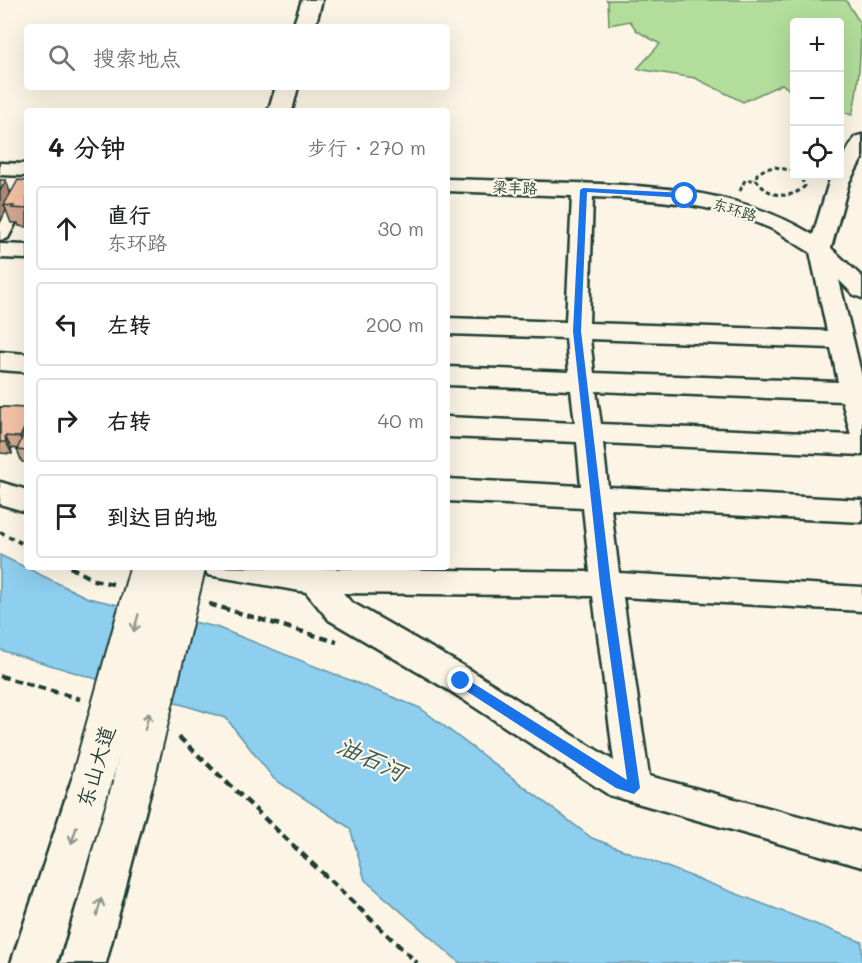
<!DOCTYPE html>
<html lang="zh">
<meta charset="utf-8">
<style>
:root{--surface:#fff;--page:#f2f2f2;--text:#202124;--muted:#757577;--line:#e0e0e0}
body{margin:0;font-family:Mali,"LXGW WenKai TC",sans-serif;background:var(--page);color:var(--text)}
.controls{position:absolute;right:18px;top:18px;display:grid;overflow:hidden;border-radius:6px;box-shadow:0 6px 24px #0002}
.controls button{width:54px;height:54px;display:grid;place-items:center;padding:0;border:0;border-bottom:2px solid var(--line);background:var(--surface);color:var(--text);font:30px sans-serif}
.stop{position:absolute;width:18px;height:18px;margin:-14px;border:4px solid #1a73e8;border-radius:50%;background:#fff}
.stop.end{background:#1a73e8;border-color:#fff;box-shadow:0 2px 6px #0008}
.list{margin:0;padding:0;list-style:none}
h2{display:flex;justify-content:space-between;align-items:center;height:78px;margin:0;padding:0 24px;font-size:26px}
h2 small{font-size:20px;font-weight:400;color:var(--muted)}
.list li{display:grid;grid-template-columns:39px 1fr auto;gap:18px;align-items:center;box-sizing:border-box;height:84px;margin:0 12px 12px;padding:0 12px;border:2px solid var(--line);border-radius:6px}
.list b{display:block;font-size:22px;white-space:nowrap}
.list p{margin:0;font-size:20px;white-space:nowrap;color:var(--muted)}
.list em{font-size:20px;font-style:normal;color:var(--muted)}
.icon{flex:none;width:33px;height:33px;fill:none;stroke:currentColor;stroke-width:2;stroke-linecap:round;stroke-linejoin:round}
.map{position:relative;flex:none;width:862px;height:963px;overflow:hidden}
.search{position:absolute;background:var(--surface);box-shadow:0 6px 24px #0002;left:24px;top:24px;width:426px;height:66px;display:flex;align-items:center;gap:15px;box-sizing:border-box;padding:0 21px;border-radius:6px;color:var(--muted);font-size:22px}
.panel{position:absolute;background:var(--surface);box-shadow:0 6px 24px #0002;left:24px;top:108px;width:426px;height:462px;border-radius:6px}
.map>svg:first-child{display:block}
.green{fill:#b2dd9a;stroke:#688d67;stroke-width:1.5}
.water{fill:#8eceef;stroke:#6294a4;stroke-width:1.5}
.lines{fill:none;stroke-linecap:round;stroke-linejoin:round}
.minor-casing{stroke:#1f3d34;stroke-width:5}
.major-casing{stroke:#1f3d34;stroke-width:5}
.path-far2{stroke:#1f3d34;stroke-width:3;stroke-dasharray:4.5 3;stroke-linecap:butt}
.path-far1{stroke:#1f3d34;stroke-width:4;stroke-dasharray:5 4.5;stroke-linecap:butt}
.path{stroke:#1f3d34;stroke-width:4.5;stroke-dasharray:8 5;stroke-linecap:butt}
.minor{fill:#fcf5e5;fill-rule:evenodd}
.major{fill:#fcf5e5;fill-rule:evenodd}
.major-bridge-casing{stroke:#1f3d34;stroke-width:44;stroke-linecap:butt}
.major-bridge{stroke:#fcf5e5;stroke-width:40}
.wall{fill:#d3a68f;stroke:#1f3d34;stroke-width:1.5}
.shaded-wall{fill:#ac8774;stroke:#1f3d34;stroke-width:1.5}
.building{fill:#f5c1a6;stroke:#1f3d34;stroke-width:1.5}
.oneway{stroke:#8e998c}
.route{fill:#1a73e8}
.labels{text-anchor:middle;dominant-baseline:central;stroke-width:4.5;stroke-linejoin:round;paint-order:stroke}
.far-street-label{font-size:15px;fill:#1f3d34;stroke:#fcf5e5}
.near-street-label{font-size:21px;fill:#1f3d34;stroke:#fcf5e5}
.near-water-label{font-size:24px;font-style:italic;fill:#355a59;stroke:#fcf5e5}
</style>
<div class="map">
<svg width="862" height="963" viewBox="0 0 862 963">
<rect width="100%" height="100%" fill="#fcf5e5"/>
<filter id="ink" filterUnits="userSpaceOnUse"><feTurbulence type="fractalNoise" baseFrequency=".0167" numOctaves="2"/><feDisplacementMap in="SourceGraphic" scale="12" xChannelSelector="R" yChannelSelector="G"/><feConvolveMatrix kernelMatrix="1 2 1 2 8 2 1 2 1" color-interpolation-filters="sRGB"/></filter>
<g filter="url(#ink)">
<!-- green -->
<path class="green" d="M606 0H846C850 8 857 16 860 25 862 47 858 93 852 115L840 111V22H794V94L782 84 743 102 695 78 637 69 660 44 637 31 630 21 609 25 608 1Z"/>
<!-- water -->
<polygon class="water" points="0,555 88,598 216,627 420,708 592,838 862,942 862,963 460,963 365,880 350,828 274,779 226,718 0,650"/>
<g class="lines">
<defs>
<g id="minor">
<path d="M862 135V159L849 182 831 248 862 277V298L854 295 839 280 862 377V455L603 443 608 487 862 500V522L611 509 619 573 862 587V611L623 597 649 776 862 833V867L609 795 450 691 329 620 306 592 208 575 204 567 590 572 583 508 447 501V479L581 486 577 442 447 437V417L575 423 571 390 447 385V367L569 372 566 338 447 334V318L566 322 572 196 447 191V179C490 180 532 182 575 183 659 186 739 190 813 235L829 182 832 176H840V163L855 137ZM593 197C654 199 713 203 770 228 784 234 797 245 810 252L827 331 589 323ZM590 339 831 348 838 382 594 373ZM596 391 842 401 851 435 601 424ZM343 593 593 596 614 761 472 671 351 602Z"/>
<polygon points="0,163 27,164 27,176 0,175"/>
<polygon points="18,192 25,193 27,201 8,238 0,240 0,212 11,193"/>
<polygon points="0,244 27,245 27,259 0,258"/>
<polygon points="0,352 27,354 27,372 0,370"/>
<polygon points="0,482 27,490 27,512 0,504"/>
</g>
<g id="major">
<polygon points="302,0 322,0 315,27 293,27"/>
<polygon points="276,87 298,87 292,111 268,111"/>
<polygon points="134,759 148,764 154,778 106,963 60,963 114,778 120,764"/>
<polygon points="92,760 106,765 112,779 57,963 11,963 72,779 78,765"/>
</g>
</defs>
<!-- minor casing -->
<use href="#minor" class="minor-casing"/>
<!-- major casing -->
<use href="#major" class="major-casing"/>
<!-- path-far2 -->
<g class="path-far2">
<path d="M794 171 775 167 765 169 757 174 756 179C767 197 790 201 805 186L800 176"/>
<polyline points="803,179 817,177"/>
<polyline points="740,191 745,180 756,180"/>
</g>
<!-- path-far1 -->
<polyline class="path-far1" points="0,532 27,546"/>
<!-- path -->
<g class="path">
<polyline points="70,567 94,580 113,584"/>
<polyline points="209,604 337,642"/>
<polyline points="0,676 80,699"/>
<polyline points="179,737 417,963"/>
</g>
<!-- minor -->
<use href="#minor" class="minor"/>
<!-- major -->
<use href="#major" class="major"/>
<defs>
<g id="major-bridge">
<polyline points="134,778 185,567"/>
<polyline points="92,779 151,567"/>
</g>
</defs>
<!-- major-bridge casing -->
<use href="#major-bridge" class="major-bridge-casing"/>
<!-- major-bridge -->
<use href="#major-bridge" class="major-bridge"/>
</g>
<!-- wall -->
<g class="wall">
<polygon points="0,180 11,194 27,181 27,227 19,226 18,223 11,223 6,210 0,223"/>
<polygon points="0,407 27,408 27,462 22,462 17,450 18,449 11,448 12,454 0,453"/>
</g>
<!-- shaded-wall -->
<g class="shaded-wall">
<polygon points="6,180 12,198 4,205 6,210 0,223 0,191"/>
<polygon points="27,422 27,446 26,449 20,437"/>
<polygon points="5,436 11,448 12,454 6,442"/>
</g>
<!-- building -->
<g class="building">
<polygon points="0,180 6,180 0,191"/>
<polygon points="18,180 27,181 27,209 12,208 14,206 4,205"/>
<polygon points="0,407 27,408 27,422 20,437 5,436 6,442 0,442"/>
<polygon points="27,426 27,451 17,450"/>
</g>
<!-- one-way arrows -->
<defs><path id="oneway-shaft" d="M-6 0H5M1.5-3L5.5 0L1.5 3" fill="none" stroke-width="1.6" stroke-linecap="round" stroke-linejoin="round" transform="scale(1.5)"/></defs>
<g class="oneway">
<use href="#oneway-shaft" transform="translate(136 623) rotate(106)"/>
<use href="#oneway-shaft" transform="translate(147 721) rotate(-76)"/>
<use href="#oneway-shaft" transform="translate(74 835) rotate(107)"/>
<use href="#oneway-shaft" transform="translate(99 907) rotate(-75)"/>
</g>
</g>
<!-- route -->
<polygon class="route" points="583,188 685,193 689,196 685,198 587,192 581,331 611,584 640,788 634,794 616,788 457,685 456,681 461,676 465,678 627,780 600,584 573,331 580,190"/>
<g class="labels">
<!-- far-street labels -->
<g class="far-street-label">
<text transform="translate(515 187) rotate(2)">梁丰路</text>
<text transform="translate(735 209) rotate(17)">东环路</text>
</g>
<!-- near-street labels -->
<g class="near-street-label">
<text transform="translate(95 766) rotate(-73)">东山大道</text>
</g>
<!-- near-water labels -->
<g class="near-water-label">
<text transform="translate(372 758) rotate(25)">油石河</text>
</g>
</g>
</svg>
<div class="controls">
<button>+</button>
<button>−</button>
<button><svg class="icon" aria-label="locate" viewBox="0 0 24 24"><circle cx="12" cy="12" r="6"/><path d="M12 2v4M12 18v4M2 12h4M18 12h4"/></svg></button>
</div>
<div class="stop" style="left:685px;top:196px"></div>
<div class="stop end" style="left:461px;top:681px"></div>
<div class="search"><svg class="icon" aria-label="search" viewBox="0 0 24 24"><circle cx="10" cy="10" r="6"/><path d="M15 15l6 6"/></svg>搜索地点</div>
<section class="panel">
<h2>4 分钟<small>步行 · 270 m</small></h2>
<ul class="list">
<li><svg class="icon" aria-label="ahead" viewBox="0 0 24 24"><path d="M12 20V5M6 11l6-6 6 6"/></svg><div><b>直行</b><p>东环路</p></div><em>30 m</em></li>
<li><svg class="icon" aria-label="left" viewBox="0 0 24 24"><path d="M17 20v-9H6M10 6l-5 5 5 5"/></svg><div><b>左转</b></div><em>200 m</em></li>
<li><svg class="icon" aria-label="right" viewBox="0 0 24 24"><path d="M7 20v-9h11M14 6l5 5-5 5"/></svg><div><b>右转</b></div><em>40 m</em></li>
<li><svg class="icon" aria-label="arrive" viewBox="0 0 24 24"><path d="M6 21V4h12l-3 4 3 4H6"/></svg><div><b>到达目的地</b></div></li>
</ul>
</section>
</div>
